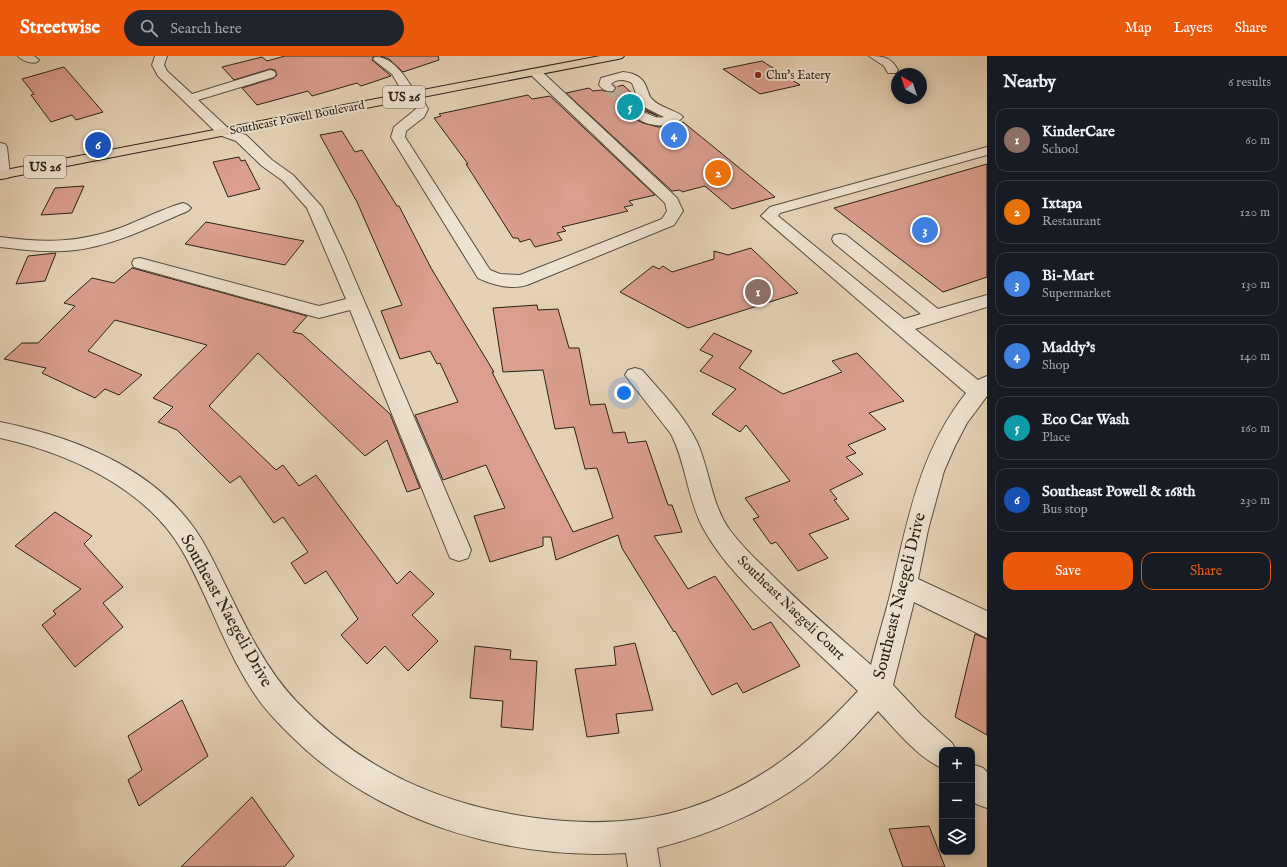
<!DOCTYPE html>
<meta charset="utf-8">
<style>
:root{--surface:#171b24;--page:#20242c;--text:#f1f3f6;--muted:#9ea1a6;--line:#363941;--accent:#ea580c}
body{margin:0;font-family:"IM FELL English",serif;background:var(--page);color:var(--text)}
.controls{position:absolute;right:12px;bottom:12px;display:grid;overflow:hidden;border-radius:8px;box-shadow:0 2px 10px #0003}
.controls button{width:36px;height:36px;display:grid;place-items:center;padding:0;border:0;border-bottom:1px solid var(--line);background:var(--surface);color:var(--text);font:20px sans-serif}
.compass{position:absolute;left:891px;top:12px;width:36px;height:36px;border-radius:50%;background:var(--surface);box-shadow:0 2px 10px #0003;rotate:321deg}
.you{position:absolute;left:624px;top:337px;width:14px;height:14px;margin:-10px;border:3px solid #fff;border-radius:50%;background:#1a73e8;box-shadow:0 0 0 6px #1a73e833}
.badge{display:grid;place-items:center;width:26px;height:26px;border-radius:50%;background:var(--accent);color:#fff;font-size:13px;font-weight:700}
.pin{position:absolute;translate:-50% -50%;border:2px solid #fff;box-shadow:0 1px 4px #0006}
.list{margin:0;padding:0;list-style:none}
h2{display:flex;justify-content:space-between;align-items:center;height:52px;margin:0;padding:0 16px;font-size:17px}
h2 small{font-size:13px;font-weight:400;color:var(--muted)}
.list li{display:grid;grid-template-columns:26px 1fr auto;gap:12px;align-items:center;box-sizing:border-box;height:64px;margin:0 8px 8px;padding:0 8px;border:1px solid var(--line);border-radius:12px}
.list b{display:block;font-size:15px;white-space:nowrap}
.list p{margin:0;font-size:13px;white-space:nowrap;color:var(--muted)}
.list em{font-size:13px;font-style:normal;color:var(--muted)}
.actions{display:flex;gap:8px;padding:12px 16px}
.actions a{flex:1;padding:9px 0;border:1px solid var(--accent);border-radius:12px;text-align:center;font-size:14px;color:var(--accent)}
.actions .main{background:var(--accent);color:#fff}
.icon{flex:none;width:22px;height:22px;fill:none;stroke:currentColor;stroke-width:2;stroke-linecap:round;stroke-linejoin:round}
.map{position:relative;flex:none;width:987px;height:811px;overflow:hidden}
header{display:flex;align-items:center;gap:24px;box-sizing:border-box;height:56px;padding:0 20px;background:var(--accent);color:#fff}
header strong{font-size:19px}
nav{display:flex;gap:22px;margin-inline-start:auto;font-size:14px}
.search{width:280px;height:36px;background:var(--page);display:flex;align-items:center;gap:10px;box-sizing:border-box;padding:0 14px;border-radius:22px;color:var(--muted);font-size:15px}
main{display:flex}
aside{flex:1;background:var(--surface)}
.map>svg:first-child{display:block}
.building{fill:#db9e8f;stroke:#292118}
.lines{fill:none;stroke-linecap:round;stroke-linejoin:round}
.minor-tunnel{stroke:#bfaf96;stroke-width:13;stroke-dasharray:13 6;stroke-linecap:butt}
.minor-casing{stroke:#584d40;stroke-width:2}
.major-casing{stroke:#292118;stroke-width:2}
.minor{fill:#eee2d0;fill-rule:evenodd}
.major{fill:#e5d2b6;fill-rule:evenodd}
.poi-dot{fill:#8f2418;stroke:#eee2d0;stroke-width:1.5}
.labels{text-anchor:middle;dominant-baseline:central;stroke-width:4;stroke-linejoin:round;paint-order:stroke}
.far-poi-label{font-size:12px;fill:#292118;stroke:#eee2d0;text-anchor:start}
.far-street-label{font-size:12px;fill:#292118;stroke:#eee2d0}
.shield{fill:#eee2d0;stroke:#645b4f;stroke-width:1}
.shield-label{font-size:13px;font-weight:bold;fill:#292118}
.street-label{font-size:14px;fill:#292118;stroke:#eee2d0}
.near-street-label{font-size:17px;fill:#292118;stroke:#eee2d0}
</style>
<header>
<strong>Streetwise</strong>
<div class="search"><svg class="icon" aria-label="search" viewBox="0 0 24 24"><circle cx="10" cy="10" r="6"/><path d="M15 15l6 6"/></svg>Search here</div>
<nav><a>Map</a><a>Layers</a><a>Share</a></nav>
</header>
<main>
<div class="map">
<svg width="987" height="811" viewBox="0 0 987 811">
<rect width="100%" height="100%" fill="#e5d2b6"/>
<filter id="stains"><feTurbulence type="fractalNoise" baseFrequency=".005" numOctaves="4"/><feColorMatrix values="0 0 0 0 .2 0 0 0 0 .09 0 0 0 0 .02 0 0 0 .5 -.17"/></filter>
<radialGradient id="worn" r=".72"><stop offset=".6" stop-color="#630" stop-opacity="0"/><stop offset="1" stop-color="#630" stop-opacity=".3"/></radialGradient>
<!-- building -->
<g class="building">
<polygon points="285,0 374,0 372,4 391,20 361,30 357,27 312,40 308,35 257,49 242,32 274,22 277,19 275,14 270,13 234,24 222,11 262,1 267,5"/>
<polygon points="380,0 438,0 439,4 403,16 389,3"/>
<polygon points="762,5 800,29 760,38 723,13"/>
<polygon points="64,11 103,56 76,64 72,59 51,66 31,39 34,38 22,23"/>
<polygon points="623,29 635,40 643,52 658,60 643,54 635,54 632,58 637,64 643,67 658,71 673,69 683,66 775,141 732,153 705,130 682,136 680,134 672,135 566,37 589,32 593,35 602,34 607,36 613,36 616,33 616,31"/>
<polygon points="528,39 532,43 550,40 655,139 629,145 633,149 624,151 628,155 562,171 566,175 557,177 562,184 535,191 530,183 520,186 518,182 513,182 466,108 468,108 434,62 441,60 439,58"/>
<polygon points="342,75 355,96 362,94 397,150 399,150 431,212 494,316 492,316 573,476 613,462 597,412 585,413 574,371 555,373 543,314 503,316 493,252 537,249 538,254 558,253 569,292 579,292 590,349 605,348 613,377 625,376 628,387 646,385 668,449 672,449 682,476 654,480 688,533 715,520 753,574 771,566 800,610 743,637 737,627 712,639 675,575 674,576 622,492 618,479 556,504 551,481 543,481 543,490 490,506 474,460 505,452 486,409 443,424 415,359 458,346 440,307 437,308 430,295 400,303 381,255 402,249 357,146 320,79"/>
<polygon points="239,101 241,105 245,104 260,133 228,141 213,106"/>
<polygon points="987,108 987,221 943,236 834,152"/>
<polygon points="84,130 72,157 41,159 55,132"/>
<polygon points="206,166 262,177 304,185 285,209 185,188"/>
<polygon points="751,192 798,237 688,272 620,236 653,210 659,213 663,210 672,216 714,203 714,195 728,199"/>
<polygon points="56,197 45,225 16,228 28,200"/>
<polygon points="132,212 307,260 293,276 302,278 390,358 420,432 407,436 387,384 365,400 258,297 209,350 276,414 283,409 299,430 316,419 397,528 410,515 434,538 412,559 438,585 408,615 385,590 367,608 341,579 358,563 326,515 305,528 291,507 308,496 283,461 274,467 240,420 230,427 177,374 158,366 173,351 153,342 207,289 115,264 88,295 142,319 119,339 105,333 95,342 42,317 46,312 4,303 22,287 38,287 75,250 64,247 92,222 114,227"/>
<polygon points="714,277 752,295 739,312 783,338 842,316 832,305 857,297 904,345 869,357 886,373 848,389 856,397 846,401 863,418 830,434 837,443 834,444 849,463 809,478 828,502 798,515 776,486 771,488 753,463 759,461 745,442 790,425 746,369 740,376 712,358 736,333 700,315 713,300 700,294"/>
<polygon points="55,456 92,480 84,488 123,531 103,547 123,571 75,611 42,569 56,558 53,555 81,533 15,490"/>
<polygon points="975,578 987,583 987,679 955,661"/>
<polygon points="635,587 653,654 616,658 619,677 587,681 575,613 616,609 614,591"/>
<polygon points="475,590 511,594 510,603 537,605 533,674 501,671 503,645 470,642"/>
<polygon points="182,644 208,700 139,750 128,724 142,714 128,680"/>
<polygon points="252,741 294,800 284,811 181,811"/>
<polygon points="929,770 945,811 903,811 889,773"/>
</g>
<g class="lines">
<!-- minor-tunnel -->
<polyline class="minor-tunnel" points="609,32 640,58"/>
<defs>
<g id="minor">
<path d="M18 0H34L39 4 37 6C31 8 22 5 18 0Z"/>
<polygon points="155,0 167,0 164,9 167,15 192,38 270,14 274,15 276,18 274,21 198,44 229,73 246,79 272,104 293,119 322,151 344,198 471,494 468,502 459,505 450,502 350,254 319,262 134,211 132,207 134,203 140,202 319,250 346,243 307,152 283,125 262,110 236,85 219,79 158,20 152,9"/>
<path d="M869 0C883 0 891 1 898 14L896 17H888L884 10Z"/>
<path d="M375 1C393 0 407 23 415 36L419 37 428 53 424 61 406 75 405 81 490 214 500 218 520 219 662 163 667 155 665 147 531 19 529 16 531 13H539L677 142 683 155 674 169 527 229C510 234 493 229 478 222L391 81 394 71 416 53 411 44 407 43 405 40 392 18 375 5 373 3Z"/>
<path d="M623 16C635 17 644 22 647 33 649 37 649 41 653 44 660 52 677 54 683 61 673 74 642 71 633 58L635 55C646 53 652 64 664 61L644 51 638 43 632 27C625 23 616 23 611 28L615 32 613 35C607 36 603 34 599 29L601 22Z"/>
<polygon points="0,87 5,88 7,91 10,119 8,122 0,123"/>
<path d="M987 91V99L780 157 778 160 904 263 921 258 834 187 832 183 834 179 840 178 846 179 938 253 987 239V251L915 273 978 324 987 320V340L967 367 955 390 944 415 928 474 918 523 987 555V582L914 546 893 629 921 659 952 687 956 694H942V712C918 702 896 674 878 655 859 676 840 697 818 715 774 752 712 778 657 792L660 811H628L626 797C512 804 390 769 305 693 288 677 271 661 258 643 226 597 210 544 183 496 147 432 68 397 0 382V366C80 382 167 417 207 493 235 545 255 601 296 645 363 715 441 749 536 762 587 769 639 768 689 752 760 729 809 688 858 635 834 612 809 589 785 566 754 537 722 508 702 470 687 441 686 407 671 378L625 319 628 314 635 312 642 314C661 336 684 359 697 386 710 415 711 447 729 473 740 488 753 501 766 513 799 547 836 578 871 609 877 584 885 560 891 535 907 465 920 395 966 337L761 160 770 151Z"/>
<path d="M183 147 188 149 191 152 188 155C152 170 115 189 76 194 51 197 25 194 0 191V181C44 187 79 187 120 172 141 164 162 153 183 147Z"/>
<polygon points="972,708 983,712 987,716 987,752 976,748 972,744"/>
</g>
<polygon id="major" points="600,0 624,0 622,2 618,3 0,123 0,115"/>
</defs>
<!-- minor casing -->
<use href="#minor" class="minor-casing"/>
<!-- major casing -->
<use href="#major" class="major-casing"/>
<!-- minor -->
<use href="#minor" class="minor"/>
<!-- major -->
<use href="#major" class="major"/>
</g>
<!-- markers -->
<circle class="poi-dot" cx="758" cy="19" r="4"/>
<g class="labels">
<!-- far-poi labels -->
<g class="far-poi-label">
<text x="766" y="19">Chu's Eatery</text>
</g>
<!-- far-street labels -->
<g class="far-street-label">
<text transform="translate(297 62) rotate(-11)">Southeast Powell Boulevard</text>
</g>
<!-- shield labels -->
<g class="shield">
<rect x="383" y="30" width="42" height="22" rx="3"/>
<rect x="24" y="100" width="42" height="22" rx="3"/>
</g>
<g class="shield-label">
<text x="404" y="41">US 26</text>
<text x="45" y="111">US 26</text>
</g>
<!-- street labels -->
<g class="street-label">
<text transform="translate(791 552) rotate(44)">Southeast Naegeli Court</text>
</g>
<!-- near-street labels -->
<g class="near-street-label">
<text transform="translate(900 540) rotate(-76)">Southeast Naegeli Drive</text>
<text transform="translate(226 555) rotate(61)">Southeast Naegeli Drive</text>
</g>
</g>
<rect width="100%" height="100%" filter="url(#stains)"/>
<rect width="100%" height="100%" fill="url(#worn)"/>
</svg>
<div class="controls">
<button>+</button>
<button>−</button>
<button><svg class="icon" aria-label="layers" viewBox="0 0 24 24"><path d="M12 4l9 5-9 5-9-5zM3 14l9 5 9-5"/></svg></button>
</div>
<svg class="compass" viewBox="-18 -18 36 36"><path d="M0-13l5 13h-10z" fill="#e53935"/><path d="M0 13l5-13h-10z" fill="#9ea1a6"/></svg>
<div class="you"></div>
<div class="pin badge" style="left:758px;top:236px;background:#8d6e63">1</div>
<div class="pin badge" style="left:718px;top:117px;background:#e8710a">2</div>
<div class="pin badge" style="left:925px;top:174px;background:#3f7fe0">3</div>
<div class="pin badge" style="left:674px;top:79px;background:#3f7fe0">4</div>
<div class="pin badge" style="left:630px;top:51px;background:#0f9aa8">5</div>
<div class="pin badge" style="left:98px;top:89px;background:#1a4fb4">6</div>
</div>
<aside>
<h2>Nearby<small>6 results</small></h2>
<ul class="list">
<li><span class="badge" style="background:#8d6e63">1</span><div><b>KinderCare</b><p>School</p></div><em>60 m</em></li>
<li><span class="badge" style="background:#e8710a">2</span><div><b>Ixtapa</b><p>Restaurant</p></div><em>120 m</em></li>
<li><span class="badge" style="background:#3f7fe0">3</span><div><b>Bi-Mart</b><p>Supermarket</p></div><em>130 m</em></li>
<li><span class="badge" style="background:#3f7fe0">4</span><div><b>Maddy's</b><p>Shop</p></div><em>140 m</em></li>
<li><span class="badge" style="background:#0f9aa8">5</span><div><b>Eco Car Wash</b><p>Place</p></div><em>160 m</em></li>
<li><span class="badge" style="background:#1a4fb4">6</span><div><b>Southeast Powell &amp; 168th</b><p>Bus stop</p></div><em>230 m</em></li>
</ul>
<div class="actions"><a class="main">Save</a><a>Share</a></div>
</aside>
</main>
